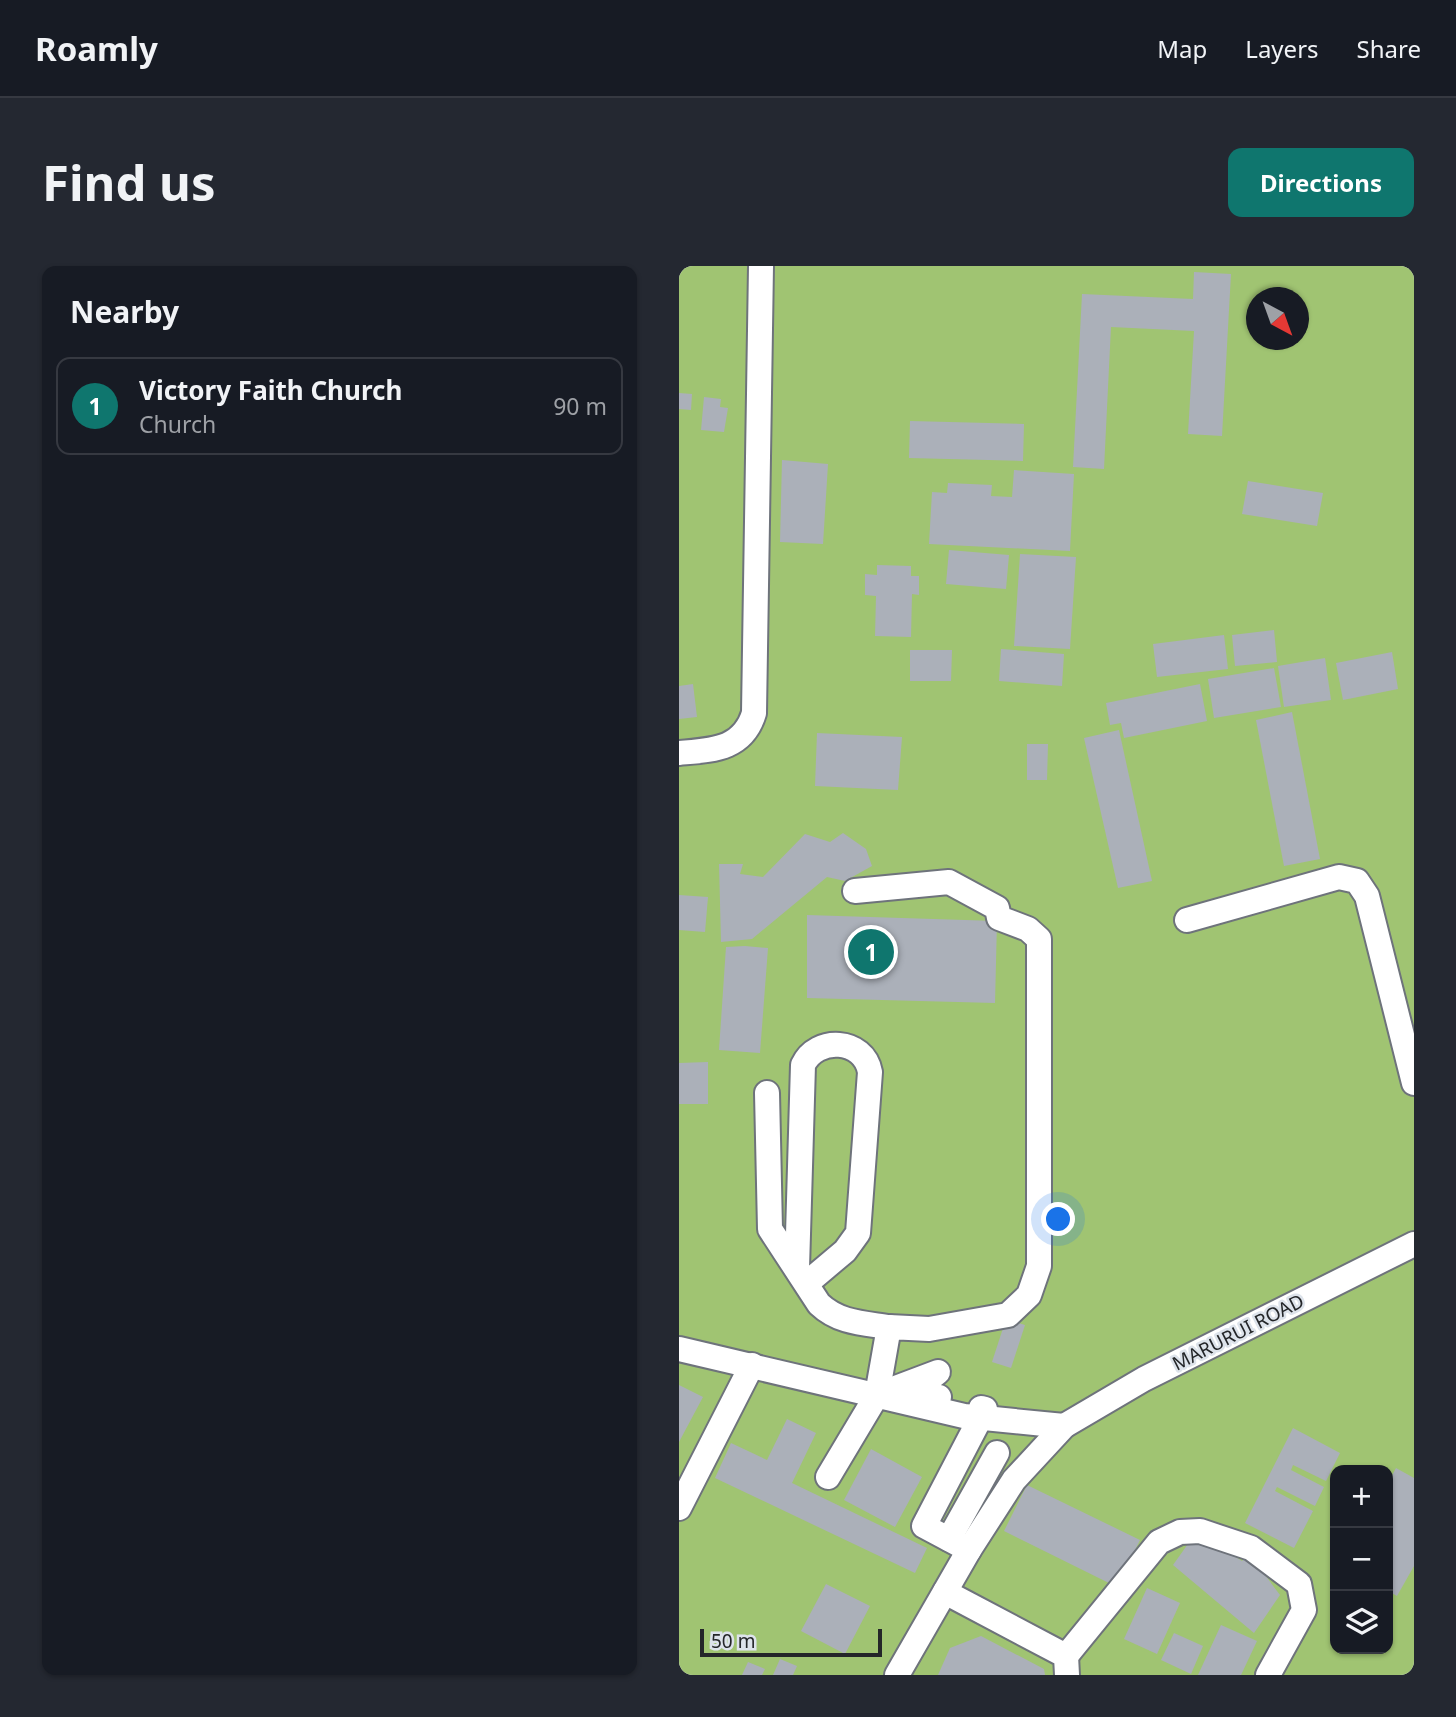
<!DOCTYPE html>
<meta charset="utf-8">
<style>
:root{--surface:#171b24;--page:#242831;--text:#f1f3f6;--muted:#9ea1a6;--line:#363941;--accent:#0f766e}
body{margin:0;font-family:"Noto Sans",sans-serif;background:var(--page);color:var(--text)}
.controls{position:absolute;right:21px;bottom:21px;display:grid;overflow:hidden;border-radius:14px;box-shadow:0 2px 5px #0004}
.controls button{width:63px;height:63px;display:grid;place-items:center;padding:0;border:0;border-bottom:2px solid var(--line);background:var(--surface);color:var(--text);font:35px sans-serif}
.compass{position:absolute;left:567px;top:21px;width:63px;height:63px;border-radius:50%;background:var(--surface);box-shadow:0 2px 5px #0004;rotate:139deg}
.scale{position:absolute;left:21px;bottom:18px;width:182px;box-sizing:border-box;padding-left:7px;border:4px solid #242629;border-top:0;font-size:19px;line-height:24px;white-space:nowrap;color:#242629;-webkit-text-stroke:5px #dde3eb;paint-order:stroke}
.you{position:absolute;left:380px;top:954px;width:24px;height:24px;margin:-18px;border:5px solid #fff;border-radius:50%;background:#1a73e8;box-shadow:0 0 0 10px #1a73e833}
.badge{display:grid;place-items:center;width:46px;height:46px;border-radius:50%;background:var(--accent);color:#fff;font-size:23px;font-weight:700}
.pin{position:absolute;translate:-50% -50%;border:4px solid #fff;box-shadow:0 2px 7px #0006}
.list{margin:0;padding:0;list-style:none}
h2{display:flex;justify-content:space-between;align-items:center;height:91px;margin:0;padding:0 28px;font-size:30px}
h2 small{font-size:23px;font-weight:400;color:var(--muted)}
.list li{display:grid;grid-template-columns:46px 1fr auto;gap:21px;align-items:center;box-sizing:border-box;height:98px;margin:0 14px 14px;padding:0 14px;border:2px solid var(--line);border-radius:14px}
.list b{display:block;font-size:26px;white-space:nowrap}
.list p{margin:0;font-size:23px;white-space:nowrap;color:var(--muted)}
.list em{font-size:23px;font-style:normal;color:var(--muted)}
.icon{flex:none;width:38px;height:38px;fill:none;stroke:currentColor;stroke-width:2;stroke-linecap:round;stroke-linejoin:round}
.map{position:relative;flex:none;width:735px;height:1409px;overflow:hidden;border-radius:14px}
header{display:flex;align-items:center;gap:42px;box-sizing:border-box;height:98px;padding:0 35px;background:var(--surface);border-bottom:2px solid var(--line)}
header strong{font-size:33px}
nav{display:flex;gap:38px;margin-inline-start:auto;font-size:24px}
.intro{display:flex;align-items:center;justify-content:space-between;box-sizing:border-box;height:168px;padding:0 42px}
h1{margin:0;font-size:49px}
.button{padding:18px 32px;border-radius:14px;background:var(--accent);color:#fff;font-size:24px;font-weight:700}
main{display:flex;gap:42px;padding:0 42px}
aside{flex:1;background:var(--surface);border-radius:14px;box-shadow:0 2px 5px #0004}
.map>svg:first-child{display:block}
.green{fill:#a0c472;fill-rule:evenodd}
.building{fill:#abb0b9}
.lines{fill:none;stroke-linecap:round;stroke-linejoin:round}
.minor-casing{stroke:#6e737b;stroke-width:28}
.minor{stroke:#fff;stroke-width:24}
.labels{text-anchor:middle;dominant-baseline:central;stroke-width:5;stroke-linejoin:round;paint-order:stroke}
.street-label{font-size:19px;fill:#242629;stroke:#dde3eb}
</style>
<header>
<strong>Roamly</strong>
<nav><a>Map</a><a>Layers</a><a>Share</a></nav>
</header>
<div class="intro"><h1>Find us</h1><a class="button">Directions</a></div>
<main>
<aside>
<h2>Nearby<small></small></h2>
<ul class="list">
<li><span class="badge">1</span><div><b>Victory Faith Church</b><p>Church</p></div><em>90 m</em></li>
</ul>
</aside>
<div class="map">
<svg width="735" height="1409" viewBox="0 0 735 1409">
<rect width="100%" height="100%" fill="#dde3eb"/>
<!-- green -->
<path class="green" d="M0 0H735V1409H0ZM578 32H620V74H578ZM656 1204H709V1383H656Z"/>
<!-- building -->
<g class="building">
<polygon points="515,6 552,8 543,170 509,168 515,65 432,61 425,203 394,201 403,28 514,33"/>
<polygon points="0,127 13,128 12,144 0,143"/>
<polygon points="25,131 42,133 41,141 49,142 45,166 22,164"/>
<polygon points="231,155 345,158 344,195 230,192"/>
<polygon points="103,194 149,198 144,278 101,276"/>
<polygon points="335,204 395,208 391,285 250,278 253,226 268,227 269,217 313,219 312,230 333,231"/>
<polygon points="569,215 644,227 638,260 563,248"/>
<polygon points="270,284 330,289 327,323 267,318"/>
<polygon points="341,288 397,291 391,383 335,380"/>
<polygon points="198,299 232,300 232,310 240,310 240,329 233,328 232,371 196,370 197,330 186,329 186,308 198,309"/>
<polygon points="595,364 598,396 556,400 553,369"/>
<polygon points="545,369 549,403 478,411 474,378"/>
<polygon points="322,383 385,388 383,420 320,415"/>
<polygon points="231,384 273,384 272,415 231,415"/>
<polygon points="713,386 719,423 664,434 657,397"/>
<polygon points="646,392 652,434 605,441 599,400"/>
<polygon points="595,402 602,441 535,452 529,413"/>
<polygon points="14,418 18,451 0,453 0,420"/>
<polygon points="521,418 528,455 445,472 442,457 431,459 427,437"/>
<polygon points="613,446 641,593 605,600 577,454"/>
<polygon points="440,464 473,615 439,622 405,472"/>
<polygon points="138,467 223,471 219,524 136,520"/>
<polygon points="348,478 369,478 368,514 348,514"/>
<polygon points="164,567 187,583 193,600 166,615 148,611 73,673 42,676 40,598 64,598 61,608 84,611 126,568 151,576"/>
<polygon points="0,629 29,631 26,666 0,664"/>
<polygon points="128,649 318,655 316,737 128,732"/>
<polygon points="66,680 89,682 81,787 40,784 47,681"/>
<polygon points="29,796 29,838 0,838 0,797"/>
<polygon points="327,1053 346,1059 332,1102 313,1096"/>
<polygon points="0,1119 24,1131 0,1176"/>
<polygon points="108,1153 137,1167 113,1217 248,1282 236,1307 36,1212 52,1177 88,1194"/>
<polygon points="614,1162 661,1187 647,1215 614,1199 612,1204 645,1221 636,1240 598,1221 596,1225 634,1245 615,1282 566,1257"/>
<polygon points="192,1183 243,1211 216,1261 165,1234"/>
<polygon points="717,1202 735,1212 735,1300 718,1330 709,1325 709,1217"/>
<polygon points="348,1219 461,1274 438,1321 325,1265"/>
<polygon points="511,1275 541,1281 563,1295 567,1291 583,1305 601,1329 575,1367 494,1299"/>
<polygon points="147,1318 191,1340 166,1388 122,1365"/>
<polygon points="468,1322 501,1337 478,1388 445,1373"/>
<polygon points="542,1359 578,1375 562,1409 519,1409"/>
<polygon points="495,1367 524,1380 512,1408 482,1394"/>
<polygon points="302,1370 365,1403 366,1409 259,1409 271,1382"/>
<polygon points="101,1393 118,1400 114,1409 94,1409"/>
<polygon points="69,1396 86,1403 83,1409 63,1409"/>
</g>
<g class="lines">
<defs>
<g id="minor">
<path d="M0 487C33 484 64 484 75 447L82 0"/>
<polyline points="508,654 660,611 678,615 688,630 735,817"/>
<path d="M88 827 91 963 140 1038C160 1057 184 1057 210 1061"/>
<path d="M118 1002 124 799C137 770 185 772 191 806L179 967 166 985 128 1017"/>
<polyline points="0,1083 285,1150 385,1160"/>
<polyline points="198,1129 259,1106 235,1125 260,1131"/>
<polyline points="149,1211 198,1129 210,1061 250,1063 329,1049 350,1029 360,1000 360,673 349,663 320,652 318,642 270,616 176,625"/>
<polyline points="0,1242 73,1099"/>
<polyline points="270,1273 318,1187"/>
<polyline points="290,1284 245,1260 306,1143 302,1142"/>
<polyline points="266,1326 387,1390 388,1409"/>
<polyline points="387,1390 480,1276 501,1266 521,1265 572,1282 620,1318 625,1344 589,1409"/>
<polyline points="218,1409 290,1284 335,1214 385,1160 465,1113 735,978"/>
</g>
</defs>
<!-- minor casing -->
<use href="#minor" class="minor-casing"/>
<!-- minor -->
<use href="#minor" class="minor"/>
</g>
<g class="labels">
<!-- street labels -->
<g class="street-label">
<text transform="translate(559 1066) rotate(-27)">MARURUI ROAD</text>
</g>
</g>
</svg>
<div class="controls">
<button>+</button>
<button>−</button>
<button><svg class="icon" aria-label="layers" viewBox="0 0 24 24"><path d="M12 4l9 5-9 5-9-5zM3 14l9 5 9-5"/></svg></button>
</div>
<svg class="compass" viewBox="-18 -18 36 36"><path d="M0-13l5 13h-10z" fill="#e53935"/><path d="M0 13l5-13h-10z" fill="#9ea1a6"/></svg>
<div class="scale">50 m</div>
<div class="you"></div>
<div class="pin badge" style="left:192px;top:686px">1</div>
</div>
</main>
